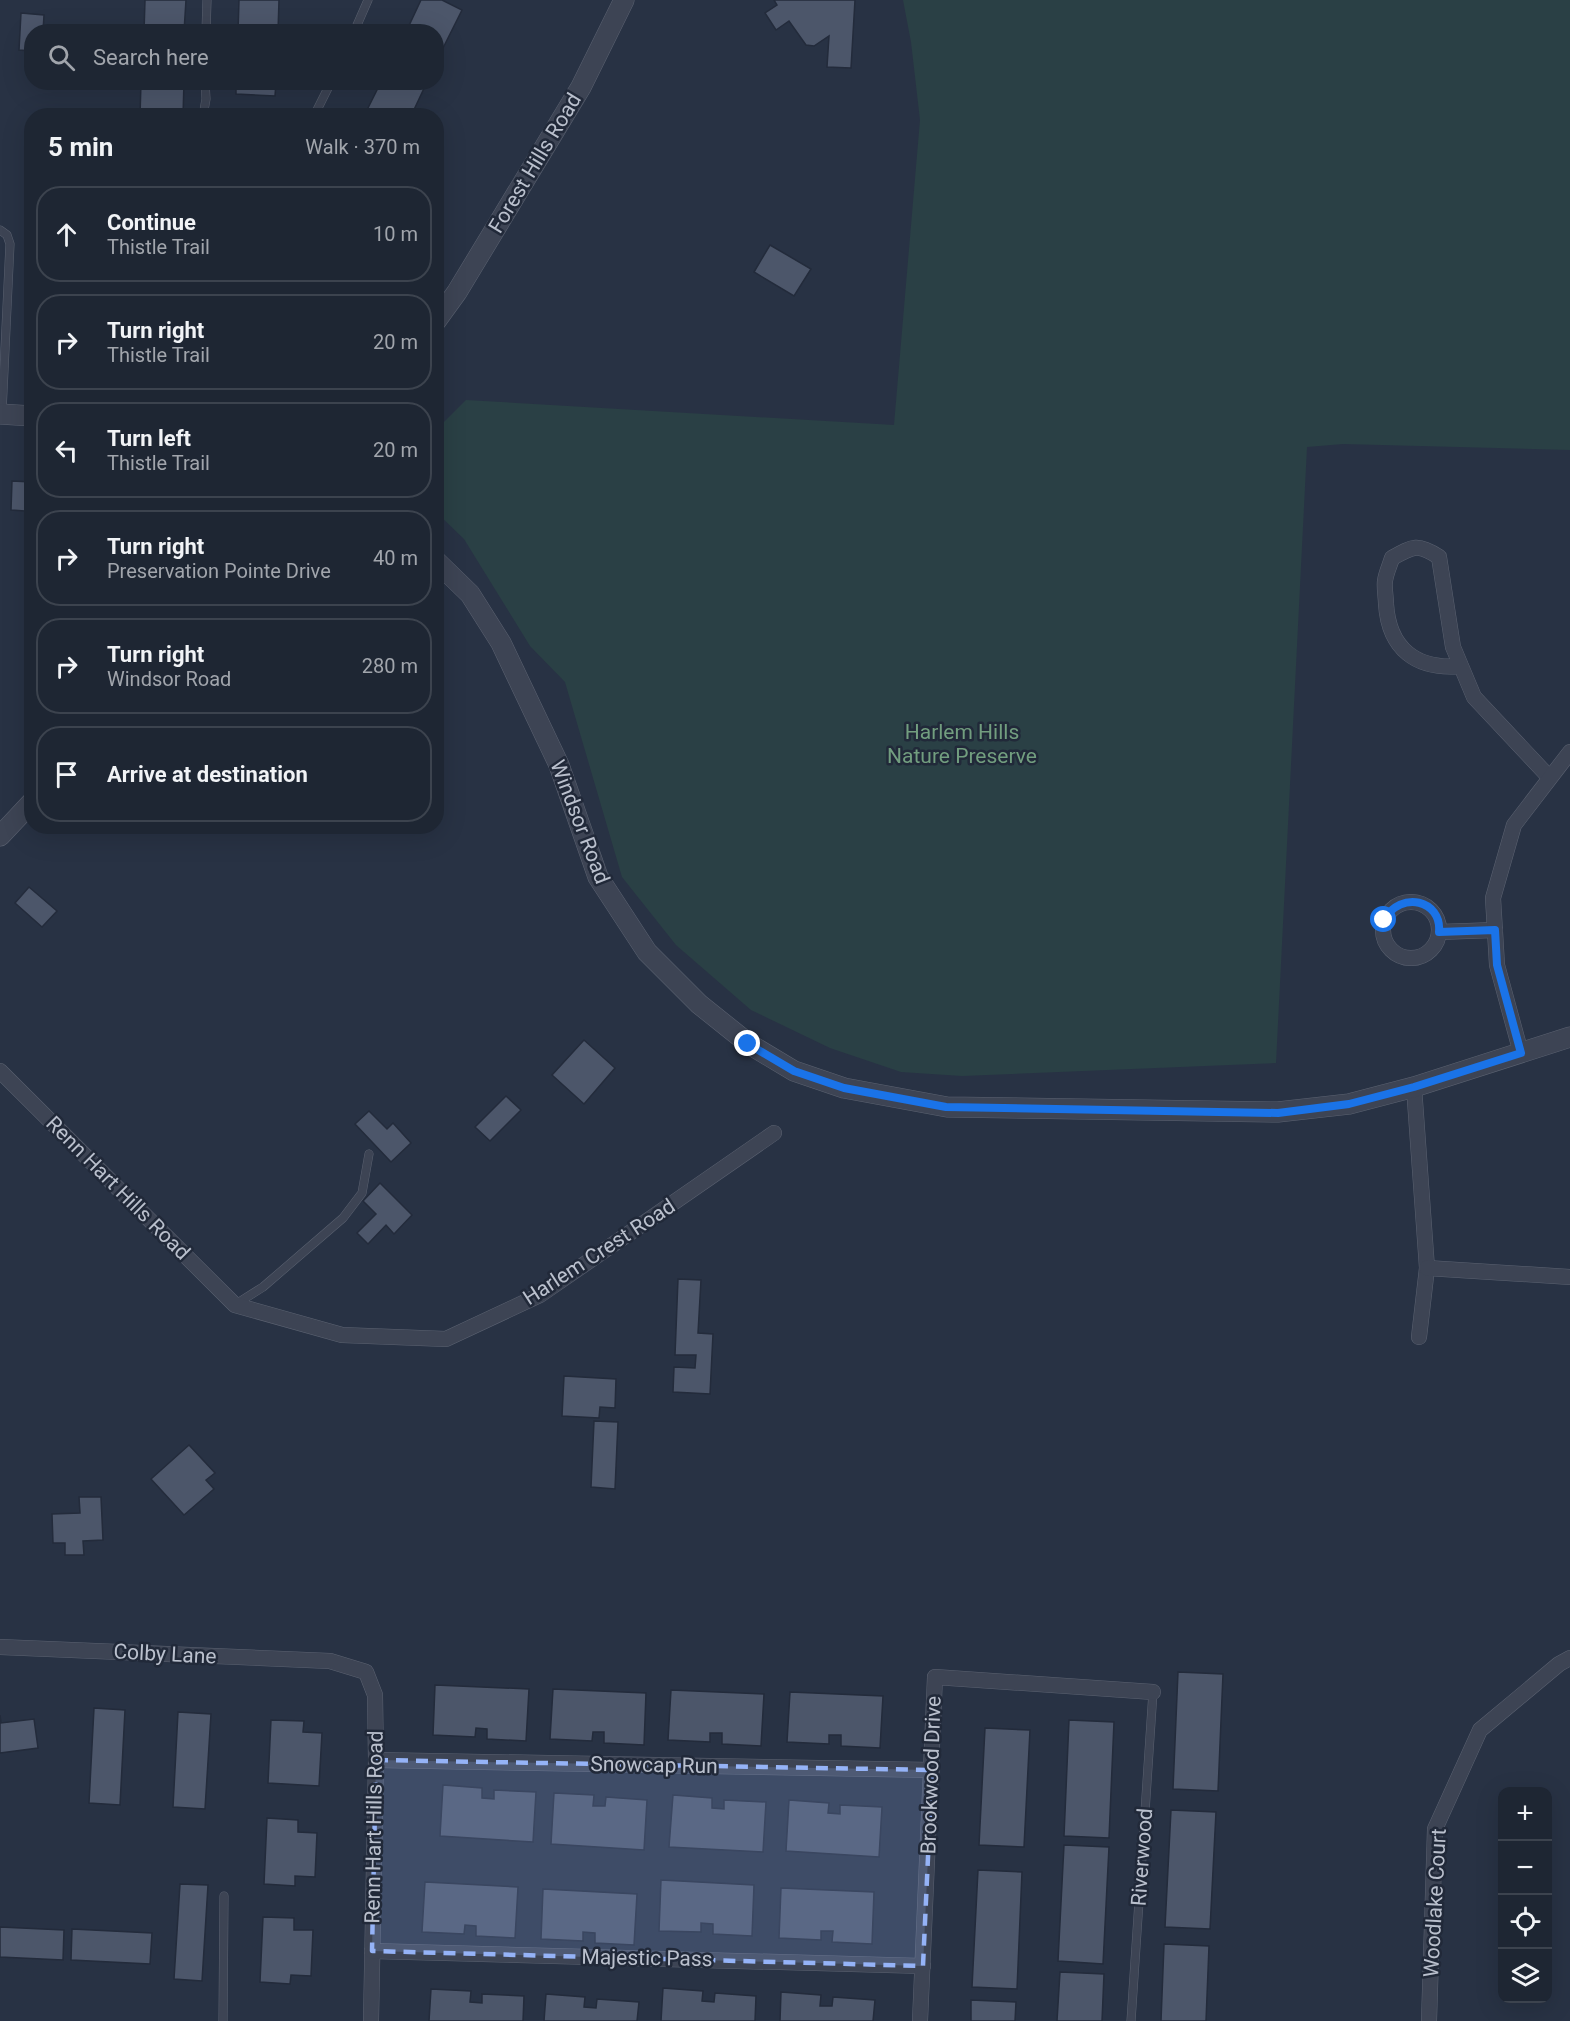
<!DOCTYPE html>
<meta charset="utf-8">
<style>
:root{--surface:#1e2633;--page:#2b323f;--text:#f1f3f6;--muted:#a1a5ac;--line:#3c434e}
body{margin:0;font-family:Roboto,sans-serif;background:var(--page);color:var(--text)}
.controls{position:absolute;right:18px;bottom:18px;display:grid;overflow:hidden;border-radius:12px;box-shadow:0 6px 24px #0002}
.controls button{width:54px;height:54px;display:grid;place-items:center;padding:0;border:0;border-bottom:2px solid var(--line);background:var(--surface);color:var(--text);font:30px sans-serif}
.stop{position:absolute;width:18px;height:18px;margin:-14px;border:4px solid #1a73e8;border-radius:50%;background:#fff}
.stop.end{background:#1a73e8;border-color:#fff;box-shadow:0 2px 6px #0008}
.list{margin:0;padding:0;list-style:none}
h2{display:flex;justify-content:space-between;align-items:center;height:78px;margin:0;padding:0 24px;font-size:26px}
h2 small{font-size:20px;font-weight:400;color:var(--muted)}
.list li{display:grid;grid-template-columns:39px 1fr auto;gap:18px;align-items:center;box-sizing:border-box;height:96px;margin:0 12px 12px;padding:0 12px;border:2px solid var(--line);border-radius:24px}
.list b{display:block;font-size:22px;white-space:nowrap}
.list p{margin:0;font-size:20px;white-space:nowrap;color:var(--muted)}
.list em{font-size:20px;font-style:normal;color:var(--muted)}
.icon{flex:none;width:33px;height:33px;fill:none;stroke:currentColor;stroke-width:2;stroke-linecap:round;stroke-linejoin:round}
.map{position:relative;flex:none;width:1570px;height:2021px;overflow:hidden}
.search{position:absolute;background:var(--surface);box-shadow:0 6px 24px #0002;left:24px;top:24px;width:420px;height:66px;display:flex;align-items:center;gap:15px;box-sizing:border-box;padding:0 21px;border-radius:24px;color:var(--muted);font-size:22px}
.panel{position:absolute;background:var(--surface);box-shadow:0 6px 24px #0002;left:24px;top:108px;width:420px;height:726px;border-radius:24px}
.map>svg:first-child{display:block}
.green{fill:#2a4045}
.building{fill:#4c566a;stroke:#232b3b;stroke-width:1.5}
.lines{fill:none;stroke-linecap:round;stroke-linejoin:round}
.service-casing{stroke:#5b6271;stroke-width:9}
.minor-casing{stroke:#5b6271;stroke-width:16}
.tertiary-casing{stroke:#5b6271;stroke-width:21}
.service{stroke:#3d4454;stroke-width:8}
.minor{stroke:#3d4454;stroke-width:15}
.tertiary{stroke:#3d4454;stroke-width:20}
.route{stroke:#1a73e8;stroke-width:8}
.marked{fill:#95b3f7;fill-opacity:0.2;stroke:#95b3f7;stroke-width:4.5;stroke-dasharray:12 8;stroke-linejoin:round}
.labels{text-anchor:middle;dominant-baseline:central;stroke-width:5;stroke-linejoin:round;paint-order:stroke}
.street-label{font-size:21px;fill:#bac0cd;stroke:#212939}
.park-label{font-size:21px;fill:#729e7f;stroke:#212939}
</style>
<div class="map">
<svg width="1570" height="2021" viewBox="0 0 1570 2021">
<rect width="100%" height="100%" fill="#283244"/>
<!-- green -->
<polygon class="green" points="903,0 1570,0 1570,450 1343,444 1307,447 1276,1063 962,1076 901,1072 830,1048 751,1010 676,945 622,877 565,682 530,646 464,539 437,513 437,429 466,400 894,425 920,120 911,42"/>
<!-- building -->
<g class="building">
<polygon points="145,0 186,0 184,32 144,32"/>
<polygon points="239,0 279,0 278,32 238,32"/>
<polygon points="421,0 442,0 462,10 436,62 436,32 406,32"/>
<polygon points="774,0 855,0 851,68 827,67 829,36 814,46 806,45 789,21 776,30 765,13 777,5"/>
<polygon points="21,13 44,15 43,32 32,32 32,51 19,50"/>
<polygon points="141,82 184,82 183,116 140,116"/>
<polygon points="236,82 276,82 275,96 236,94"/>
<polygon points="381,82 427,82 411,116 364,116"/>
<polygon points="770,245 811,269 794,296 754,272"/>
<polygon points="12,481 32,482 32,493 26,493 25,511 11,510"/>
<polygon points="29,887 57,911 42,927 15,903"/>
<polygon points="584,1040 615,1068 584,1104 552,1075"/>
<polygon points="506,1096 521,1110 490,1141 475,1127"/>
<polygon points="369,1111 387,1129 393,1123 411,1143 391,1162 355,1124"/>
<polygon points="380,1183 412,1215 394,1234 386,1225 368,1244 357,1233 376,1214 363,1201"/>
<polygon points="678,1279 701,1280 698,1333 713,1334 710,1394 673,1392 674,1367 695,1368 696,1355 675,1355"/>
<polygon points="564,1376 616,1379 615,1408 600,1407 599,1418 562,1416"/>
<polygon points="594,1421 618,1422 615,1489 591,1487"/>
<polygon points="189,1445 215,1473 206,1480 214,1489 184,1515 151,1479"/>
<polygon points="79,1497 101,1497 103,1540 83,1541 84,1555 65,1555 65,1543 53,1543 52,1514 80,1513"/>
<polygon points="1178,1672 1223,1674 1218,1791 1173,1789"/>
<polygon points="435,1685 529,1689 526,1741 487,1739 487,1729 476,1728 475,1737 433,1735"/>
<polygon points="553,1689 646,1693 644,1745 604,1743 604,1732 593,1732 592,1741 550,1739"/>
<polygon points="671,1690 764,1694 761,1746 722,1744 722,1733 710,1733 710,1742 668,1740"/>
<polygon points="790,1692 883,1696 880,1748 841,1746 841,1735 829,1735 829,1744 787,1742"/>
<polygon points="94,1708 125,1710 120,1805 89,1803"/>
<polygon points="178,1712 211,1714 205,1809 173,1807"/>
<polygon points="0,1715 1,1723 34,1719 38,1748 0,1753"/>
<polygon points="271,1720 304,1721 303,1732 322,1733 319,1786 268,1783"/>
<polygon points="1069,1720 1114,1722 1109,1838 1064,1836"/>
<polygon points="985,1728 1030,1730 1024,1847 979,1845"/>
<polygon points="443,1785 482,1788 482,1798 494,1799 494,1790 536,1792 533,1842 440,1836"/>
<polygon points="554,1793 594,1795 593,1806 605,1806 606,1797 647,1800 644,1850 551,1844"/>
<polygon points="673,1795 712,1798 712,1808 724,1809 724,1800 766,1802 763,1852 669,1847"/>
<polygon points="789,1800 829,1803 828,1813 840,1814 840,1805 882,1807 879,1857 786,1851"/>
<polygon points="1171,1810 1216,1812 1210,1929 1165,1927"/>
<polygon points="267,1818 298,1820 298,1832 317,1833 315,1877 295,1876 295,1886 264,1884"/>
<polygon points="1064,1845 1109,1847 1103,1964 1058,1961"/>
<polygon points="978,1870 1022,1872 1017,1989 972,1987"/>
<polygon points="661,1880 754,1885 752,1936 713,1934 713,1924 701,1923 701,1932 659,1931"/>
<polygon points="425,1882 518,1887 515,1938 476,1936 476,1926 465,1925 464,1934 422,1932"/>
<polygon points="180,1884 208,1885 202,1981 174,1979"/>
<polygon points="781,1888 874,1892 872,1944 832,1942 833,1931 821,1931 821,1940 779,1938"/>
<polygon points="543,1889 637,1894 634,1945 595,1943 595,1933 583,1932 583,1941 541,1939"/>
<polygon points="263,1917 294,1918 294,1930 313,1930 311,1976 291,1975 290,1984 260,1982"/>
<polygon points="0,1927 64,1930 63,1960 0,1957"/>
<polygon points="72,1929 152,1933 150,1964 71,1960"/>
<polygon points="1164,1944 1209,1946 1206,2021 1161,2021"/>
<polygon points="1060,1972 1104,1974 1102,2021 1057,2021"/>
<polygon points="663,1988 703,1991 702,2001 714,2002 715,1993 756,1996 755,2021 661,2021"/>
<polygon points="431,1989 471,1991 470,2002 482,2003 482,1994 524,1996 523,2021 429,2021"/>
<polygon points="781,1992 821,1995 820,2006 832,2006 833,1997 875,2000 873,2021 780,2021"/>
<polygon points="546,1994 585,1997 584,2007 596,2008 597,1999 639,2002 637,2021 544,2021"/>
<polygon points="971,2000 1016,2002 1015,2021 971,2021"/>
</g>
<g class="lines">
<defs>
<g id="service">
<polyline points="206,32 207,0"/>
<polyline points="354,32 368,0"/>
<polyline points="203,116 206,99 205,82"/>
<polyline points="314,116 331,82"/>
<polyline points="0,230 7,235 10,244 2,412"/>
<polyline points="236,1304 263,1287 343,1218 362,1193 369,1154"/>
<polyline points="223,2021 224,1896"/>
<polyline points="1131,2021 1153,1692"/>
</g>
<g id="minor">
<path d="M1461 666C1416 670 1389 649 1386 604 1386 597 1384 588 1385 581 1386 573 1390 565 1392 558 1413 546 1418 543 1439 557L1453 647 1474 697 1549 777"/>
<circle cx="1411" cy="930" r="28"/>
<polyline points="1439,932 1495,930"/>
<polyline points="1521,1053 1497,965 1493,898 1514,825 1570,752"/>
<polyline points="0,1071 235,1305 342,1335 446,1339 540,1295 774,1133"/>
<polyline points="1414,1087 1427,1268 1419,1337"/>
<polyline points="1427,1268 1570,1277"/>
<polyline points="0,1647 330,1661 366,1672 375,1695 376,1760 371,2021"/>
<polyline points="376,1760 932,1770"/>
<polyline points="372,1951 923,1966"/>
<polyline points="920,2021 935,1677 1153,1692"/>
<polyline points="1429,2021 1435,1829 1480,1730 1559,1664 1570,1658"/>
</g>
<g id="tertiary">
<polyline points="436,321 457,292 581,87 624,0"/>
<polyline points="0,414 32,416"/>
<polyline points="436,561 470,594 501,643 559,765 598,877 647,952 699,1004 749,1044 794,1071 844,1088 947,1107 1278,1112 1349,1104 1414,1087 1570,1037"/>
<polyline points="0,836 32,802"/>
</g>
</defs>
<!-- service casing -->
<use href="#service" class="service-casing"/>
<!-- minor casing -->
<use href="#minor" class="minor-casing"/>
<!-- tertiary casing -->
<use href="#tertiary" class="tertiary-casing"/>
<!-- service -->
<use href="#service" class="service"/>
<!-- minor -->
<use href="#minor" class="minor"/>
<!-- tertiary -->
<use href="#tertiary" class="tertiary"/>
</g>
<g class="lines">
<!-- route -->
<path class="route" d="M748 1044 794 1071 844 1088 946 1107 1278 1113 1349 1104 1414 1087 1521 1053 1497 965 1495 930 1439 932C1442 900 1401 890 1384 920"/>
</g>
<!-- marked area -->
<path class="marked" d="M376 1760 932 1770 923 1966 372 1951Z"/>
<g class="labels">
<!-- street labels -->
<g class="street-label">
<text transform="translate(535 163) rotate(-59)">Forest Hills Road</text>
<text transform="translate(580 822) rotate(69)">Windsor Road</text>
<text transform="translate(118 1188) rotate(45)">Renn Hart Hills Road</text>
<text transform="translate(599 1252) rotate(-33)">Harlem Crest Road</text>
<text transform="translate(165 1654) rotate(3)">Colby Lane</text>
<text transform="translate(654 1765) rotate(1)">Snowcap Run</text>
<text transform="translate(931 1775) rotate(-88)">Brookwood Drive</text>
<text transform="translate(374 1827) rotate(-89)">Renn Hart Hills Road</text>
<text transform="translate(1142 1857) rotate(-86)">Riverwood</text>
<text transform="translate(1435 1903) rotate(-87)">Woodlake Court</text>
<text transform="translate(647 1958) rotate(1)">Majestic Pass</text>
</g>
<!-- park labels -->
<g class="park-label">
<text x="962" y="732">Harlem Hills<tspan x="962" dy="24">Nature Preserve</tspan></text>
</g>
</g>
</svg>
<div class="controls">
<button>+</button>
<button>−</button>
<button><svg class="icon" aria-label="locate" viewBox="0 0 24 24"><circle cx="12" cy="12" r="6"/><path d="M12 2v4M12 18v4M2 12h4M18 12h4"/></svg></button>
<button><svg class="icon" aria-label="layers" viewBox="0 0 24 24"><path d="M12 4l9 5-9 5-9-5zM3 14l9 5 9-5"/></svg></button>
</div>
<div class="stop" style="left:1384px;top:920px"></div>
<div class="stop end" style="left:748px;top:1044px"></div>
<div class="search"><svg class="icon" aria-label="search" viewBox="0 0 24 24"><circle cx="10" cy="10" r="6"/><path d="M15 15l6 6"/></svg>Search here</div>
<section class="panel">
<h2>5 min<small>Walk · 370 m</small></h2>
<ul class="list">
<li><svg class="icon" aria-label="ahead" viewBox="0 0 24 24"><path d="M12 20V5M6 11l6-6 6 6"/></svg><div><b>Continue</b><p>Thistle Trail</p></div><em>10 m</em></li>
<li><svg class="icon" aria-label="right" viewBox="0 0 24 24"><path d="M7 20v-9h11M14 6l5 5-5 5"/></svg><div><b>Turn right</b><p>Thistle Trail</p></div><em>20 m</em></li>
<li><svg class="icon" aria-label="left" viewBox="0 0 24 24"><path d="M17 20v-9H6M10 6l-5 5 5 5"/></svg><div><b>Turn left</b><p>Thistle Trail</p></div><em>20 m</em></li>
<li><svg class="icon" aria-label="right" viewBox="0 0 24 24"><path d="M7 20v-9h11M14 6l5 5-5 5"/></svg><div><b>Turn right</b><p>Preservation Pointe Drive</p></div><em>40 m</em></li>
<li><svg class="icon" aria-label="right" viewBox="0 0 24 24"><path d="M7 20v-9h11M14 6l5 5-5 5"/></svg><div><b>Turn right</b><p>Windsor Road</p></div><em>280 m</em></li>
<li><svg class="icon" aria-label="arrive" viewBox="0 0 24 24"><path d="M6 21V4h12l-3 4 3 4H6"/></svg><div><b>Arrive at destination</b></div></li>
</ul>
</section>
</div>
